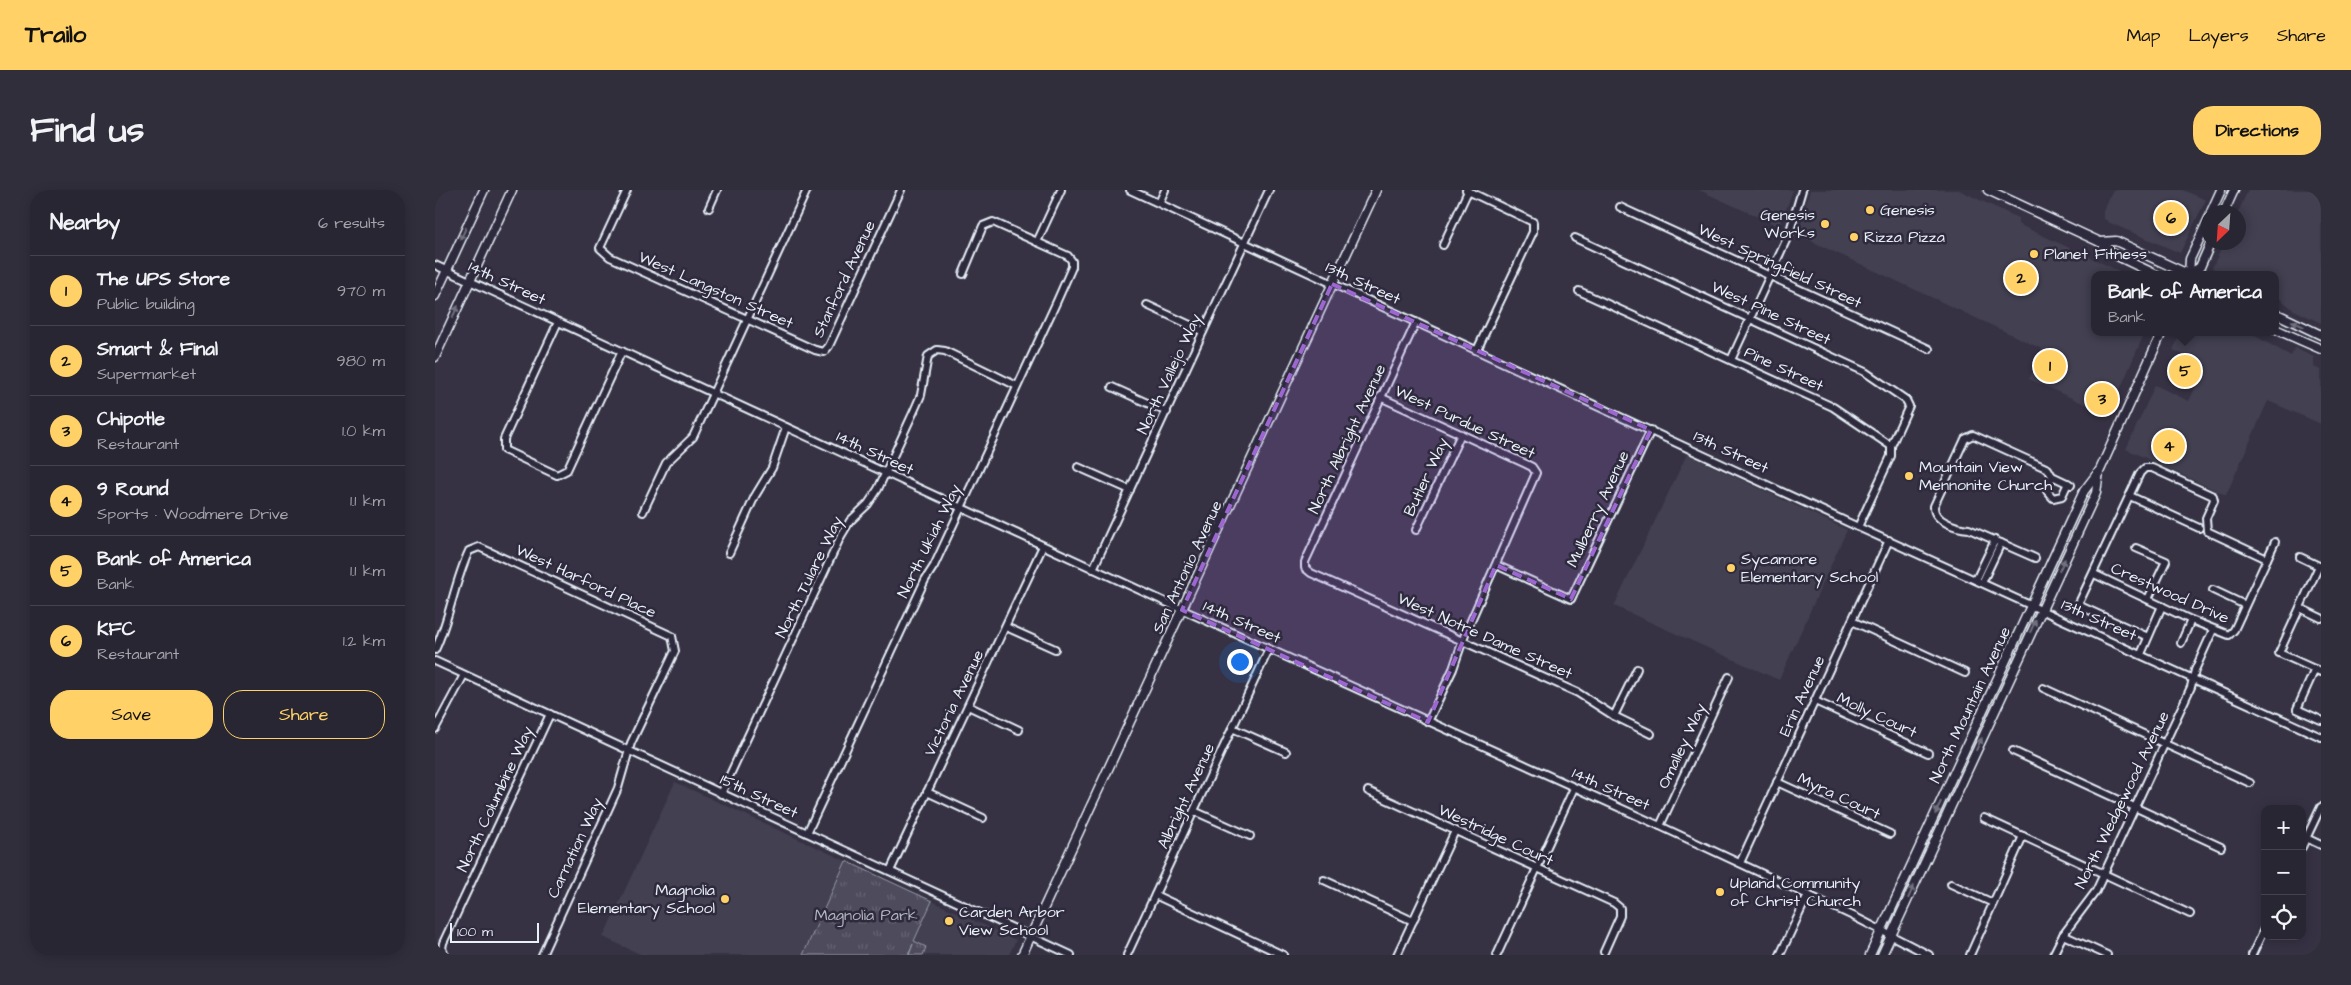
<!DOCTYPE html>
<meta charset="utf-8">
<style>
:root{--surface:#282633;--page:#302e3b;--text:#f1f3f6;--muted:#a5a5ac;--line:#44434e;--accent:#ffd166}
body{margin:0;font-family:"Architects Daughter",sans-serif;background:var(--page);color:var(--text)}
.controls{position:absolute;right:15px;bottom:15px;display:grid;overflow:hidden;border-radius:10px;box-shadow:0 2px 12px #0003}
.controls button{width:45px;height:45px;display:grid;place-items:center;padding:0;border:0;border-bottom:1px solid var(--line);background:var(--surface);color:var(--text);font:25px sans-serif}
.compass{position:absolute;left:1766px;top:15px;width:45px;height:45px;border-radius:50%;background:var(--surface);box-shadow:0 2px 12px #0003;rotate:205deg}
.scale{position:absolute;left:15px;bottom:12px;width:89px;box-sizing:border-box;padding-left:5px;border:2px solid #e8f1f8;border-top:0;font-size:14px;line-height:18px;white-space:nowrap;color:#e8f1f8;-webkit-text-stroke:4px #2f2a3d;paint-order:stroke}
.you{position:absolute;left:804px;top:471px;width:18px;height:18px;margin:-12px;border:4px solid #fff;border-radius:50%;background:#1a73e8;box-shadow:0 0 0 8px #1a73e833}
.badge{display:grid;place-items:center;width:32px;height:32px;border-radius:50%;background:var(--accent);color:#111;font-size:16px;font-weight:700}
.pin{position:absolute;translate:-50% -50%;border:2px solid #fff;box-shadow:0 1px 5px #0006}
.popup{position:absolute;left:1656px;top:81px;width:188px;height:65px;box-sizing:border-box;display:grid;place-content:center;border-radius:10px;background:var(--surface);filter:drop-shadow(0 1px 4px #0005);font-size:16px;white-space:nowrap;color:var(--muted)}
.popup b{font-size:19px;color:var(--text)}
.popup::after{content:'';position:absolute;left:50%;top:100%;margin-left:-10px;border:10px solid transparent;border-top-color:var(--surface)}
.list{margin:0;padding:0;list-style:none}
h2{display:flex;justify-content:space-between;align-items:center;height:65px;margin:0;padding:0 20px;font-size:21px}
h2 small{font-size:16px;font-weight:400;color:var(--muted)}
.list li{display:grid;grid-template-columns:32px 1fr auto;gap:15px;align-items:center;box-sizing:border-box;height:70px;padding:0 20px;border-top:1px solid var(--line)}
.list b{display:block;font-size:19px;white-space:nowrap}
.list p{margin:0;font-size:16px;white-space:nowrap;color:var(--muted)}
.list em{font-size:16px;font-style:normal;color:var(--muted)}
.actions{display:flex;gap:10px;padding:15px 20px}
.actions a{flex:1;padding:11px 0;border:1px solid var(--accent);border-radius:20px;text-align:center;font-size:18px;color:var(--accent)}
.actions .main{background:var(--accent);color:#111}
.icon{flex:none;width:28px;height:28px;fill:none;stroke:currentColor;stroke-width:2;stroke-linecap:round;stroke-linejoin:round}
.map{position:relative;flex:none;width:1886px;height:765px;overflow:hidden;border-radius:20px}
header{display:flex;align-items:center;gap:30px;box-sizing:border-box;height:70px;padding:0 25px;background:var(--accent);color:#111}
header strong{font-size:24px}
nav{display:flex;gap:28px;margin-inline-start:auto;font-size:18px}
.intro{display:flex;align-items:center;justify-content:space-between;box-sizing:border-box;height:120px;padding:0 30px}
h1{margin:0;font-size:35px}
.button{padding:12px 22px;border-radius:20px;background:var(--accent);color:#111;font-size:18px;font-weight:700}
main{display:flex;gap:30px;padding:0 30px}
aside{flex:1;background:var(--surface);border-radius:20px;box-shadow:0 2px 12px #0003}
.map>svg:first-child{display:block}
.built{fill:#433f51}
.park{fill:url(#park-tufts);stroke:#9a9eaa}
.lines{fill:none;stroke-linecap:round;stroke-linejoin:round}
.minor-casing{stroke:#e8f1f8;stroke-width:10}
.major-casing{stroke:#e8f1f8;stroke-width:11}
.minor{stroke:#2f2a3d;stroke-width:6}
.major{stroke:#2f2a3d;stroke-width:8}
.oneway{fill:#70707e}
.marked{fill:#9c67d0;fill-opacity:0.2;stroke:#9c67d0;stroke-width:4;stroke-dasharray:10 6;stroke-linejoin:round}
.poi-dot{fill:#ffd166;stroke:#2f2a3d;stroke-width:2}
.labels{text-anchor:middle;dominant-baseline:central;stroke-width:5;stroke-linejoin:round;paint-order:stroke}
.poi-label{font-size:16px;fill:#e8f1f8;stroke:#2f2a3d;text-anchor:start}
.street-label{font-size:16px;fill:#e8f1f8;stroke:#2f2a3d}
.park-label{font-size:16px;fill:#b2b7c1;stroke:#2f2a3d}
</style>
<header>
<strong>Trailo</strong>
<nav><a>Map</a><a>Layers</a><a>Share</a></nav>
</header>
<div class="intro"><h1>Find us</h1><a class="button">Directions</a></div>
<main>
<aside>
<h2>Nearby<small>6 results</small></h2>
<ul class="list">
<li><span class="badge">1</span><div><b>The UPS Store</b><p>Public building</p></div><em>970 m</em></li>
<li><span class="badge">2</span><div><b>Smart &amp; Final</b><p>Supermarket</p></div><em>980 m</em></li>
<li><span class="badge">3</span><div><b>Chipotle</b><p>Restaurant</p></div><em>1.0 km</em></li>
<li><span class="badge">4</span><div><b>9 Round</b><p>Sports · Woodmere Drive</p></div><em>1.1 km</em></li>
<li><span class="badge">5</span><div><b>Bank of America</b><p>Bank</p></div><em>1.1 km</em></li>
<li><span class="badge">6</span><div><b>KFC</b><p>Restaurant</p></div><em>1.2 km</em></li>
</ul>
<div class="actions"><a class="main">Save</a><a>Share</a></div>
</aside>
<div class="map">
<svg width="1886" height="765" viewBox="0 0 1886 765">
<defs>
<pattern id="park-tufts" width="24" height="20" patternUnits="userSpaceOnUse" patternTransform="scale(1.25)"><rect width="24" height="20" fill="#4d4b5c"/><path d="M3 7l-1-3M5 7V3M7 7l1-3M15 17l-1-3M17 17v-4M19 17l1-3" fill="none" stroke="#676574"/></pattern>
</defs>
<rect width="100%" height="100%" fill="#363244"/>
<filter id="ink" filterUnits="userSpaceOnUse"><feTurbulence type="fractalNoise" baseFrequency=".02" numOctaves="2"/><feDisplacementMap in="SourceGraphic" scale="10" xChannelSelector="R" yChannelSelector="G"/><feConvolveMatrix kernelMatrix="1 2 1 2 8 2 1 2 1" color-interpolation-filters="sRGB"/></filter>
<g filter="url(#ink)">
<!-- built -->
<g class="built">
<polygon points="1264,0 1358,0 1345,37"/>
<polygon points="1375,0 1524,0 1583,28 1583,34 1693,85 1660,85 1660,142 1710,142 1674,225 1594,189 1607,159 1363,45"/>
<polygon points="1678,0 1748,0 1771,10 1745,63 1675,33 1668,28 1668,21"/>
<polygon points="1813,0 1886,0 1886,133 1859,120 1840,105 1840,85 1793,85 1777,78 1789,53 1804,52 1803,22"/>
<polygon points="1746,142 1813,142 1856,166 1860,158 1879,167 1879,177 1886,180 1886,234 1833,211 1791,305 1691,259 1720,195 1754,211 1771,175 1738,160"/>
<polygon points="1252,264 1412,340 1344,490 1179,416"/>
<polygon points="240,592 411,671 368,765 207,765 168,747"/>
<polygon points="497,711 581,750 574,765 473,765"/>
</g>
<!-- park -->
<polygon class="park" points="411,671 497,711 479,751 491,757 488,765 474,765 478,754 473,765 368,765"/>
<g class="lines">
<defs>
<g id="minor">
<polyline points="192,0 165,58 175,67 380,160 389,162 394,156 466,0"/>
<polyline points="695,0 1423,337 1886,547"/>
<polyline points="1031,0 1098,32 1098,42 1042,160"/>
<polyline points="724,13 730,0"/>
<polyline points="1185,17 1494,159"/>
<polyline points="274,18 282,0"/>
<polyline points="1140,48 1430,182 1471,210 1474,216 1456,256"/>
<polyline points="602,52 626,0"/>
<polyline points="1008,55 1033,1"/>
<polyline points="0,75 737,415 1225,636 1418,726 1494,765"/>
<polyline points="1144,101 1398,217 1456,256 1456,266 1423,337"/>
<polyline points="712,115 768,141"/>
<polyline points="123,132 69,249 69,260 122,285 132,280 187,161"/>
<polyline points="981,132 870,372 870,378 876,383 1143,503 1179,526 1216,544"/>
<polyline points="1296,170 1354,44 1367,0"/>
<polyline points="677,197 732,222"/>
<polyline points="945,207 1091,274 1097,277 1101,283 1030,444 1018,479 993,532"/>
<polyline points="643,277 695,300"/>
<polyline points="1617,286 1612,301 1618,308 1627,306 1633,293"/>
<polyline points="1695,306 1764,338"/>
<polyline points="208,322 231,273 258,247 372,0"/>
<polyline points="981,340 1026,244"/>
<polyline points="1701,358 1731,371 1713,409"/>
<polyline points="294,363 320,306 337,278 351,237"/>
<polyline points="1865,367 1886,377"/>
<path d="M1600 368 1534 339C1521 338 1498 331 1499 316L1530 249 1538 245 1613 279 1617 286 1636 295"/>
<polyline points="1832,369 1840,352"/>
<polyline points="1061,375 1136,409 1216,240"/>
<polyline points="1884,376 1844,463 1886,482"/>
<polyline points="658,379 834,0"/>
<polyline points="1659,384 1756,430 1794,445 1799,440 1832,369 1772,341 1771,328 1779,310 1778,306 1717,278 1710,278 1705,283 1643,415 1713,447"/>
<polyline points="1541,390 1560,350"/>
<polyline points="1547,393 1566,353"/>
<polyline points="1778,400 1810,415"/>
<polyline points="1865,418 1886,428"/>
<polyline points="1417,431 1530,483"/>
<polyline points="571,437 620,459"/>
<polyline points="1746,453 1756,430"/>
<path d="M0 460C15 428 19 393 34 361L44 357 237 446 240 461 196 553 183 598 107 765"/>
<polyline points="1706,464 1727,416"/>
<polyline points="0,471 636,765"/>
<polyline points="1880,479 1862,519 1886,530"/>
<polyline points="1608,498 1815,593"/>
<polyline points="1380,511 1493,563"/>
<polyline points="533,516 584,540"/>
<polyline points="1179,526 1202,479"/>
<polyline points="797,538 851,562"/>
<polyline points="0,539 29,485"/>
<polyline points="1578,561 1786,657"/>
<polyline points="1342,592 1455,644"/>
<polyline points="933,601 1179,713 1185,718 1185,726 1169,762"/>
<polyline points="492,602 548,628"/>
<polyline points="286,604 406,346 415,331 433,314 443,299 479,221 486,205 493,166 502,160 510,161 582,196"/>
<polyline points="759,621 815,646"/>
<polyline points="1549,628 1755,724"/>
<polyline points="1225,636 1294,487"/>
<polyline points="372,643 490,390 499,376 622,111 637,77 637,71 633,66 558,32 548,36 528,84"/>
<polyline points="1871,648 1886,655"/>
<polyline points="1867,657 1886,617"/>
<polyline points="1305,673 1454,350"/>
<polyline points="455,681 608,356"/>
<polyline points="889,690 978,731"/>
<polyline points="1516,694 1558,713"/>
<polyline points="720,705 848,765"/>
<polyline points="1628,745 1672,765"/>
<polyline points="10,765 7,759 8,753 115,524"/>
<polyline points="692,765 834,459"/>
<polyline points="962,765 1020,641"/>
<polyline points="1062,765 1139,598"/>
<polyline points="1345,765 1373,705"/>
<polyline points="1535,765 1588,646"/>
<polyline points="1618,765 1628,745 1661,701 1756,497 1760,480 1778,440"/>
<polyline points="1817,765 1830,737"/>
</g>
<g id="major">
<polyline points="1553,0 1665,52 1676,63 1722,85"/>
<polyline points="1776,22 1786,0"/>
<polyline points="1789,22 1799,0"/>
<polyline points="1665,52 1681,51 1755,85"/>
<polyline points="1754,84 1765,77 1776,52"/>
<polyline points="1754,85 1755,69 1774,28"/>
<polyline points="0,106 49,0"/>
<polyline points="1840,123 1886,145"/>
<polyline points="1840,139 1886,159"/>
<polyline points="0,167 77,0"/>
<polyline points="587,765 941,0"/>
<polyline points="1435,765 1649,301 1665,280 1727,142"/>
<polyline points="1447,765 1661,303 1664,282"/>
</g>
</defs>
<!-- minor casing -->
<use href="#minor" class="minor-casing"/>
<!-- major casing -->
<use href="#major" class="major-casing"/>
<!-- minor -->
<use href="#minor" class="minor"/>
<!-- major -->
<use href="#major" class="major"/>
</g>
<!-- one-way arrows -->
<defs><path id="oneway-solid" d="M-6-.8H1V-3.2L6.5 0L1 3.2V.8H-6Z" transform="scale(1.25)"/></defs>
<g class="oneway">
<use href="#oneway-solid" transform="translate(28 44) rotate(115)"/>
<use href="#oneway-solid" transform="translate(20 122) rotate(-65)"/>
<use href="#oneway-solid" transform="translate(1863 134) rotate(-155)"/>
<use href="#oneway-solid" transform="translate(1627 375) rotate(-65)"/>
<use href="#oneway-solid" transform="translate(1598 436) rotate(-65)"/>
<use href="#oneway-solid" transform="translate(1544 554) rotate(-65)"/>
<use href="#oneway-solid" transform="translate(1503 618) rotate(114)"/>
<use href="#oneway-solid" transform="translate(1476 702) rotate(-66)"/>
</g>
</g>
<!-- marked area -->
<path class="marked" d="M897 94 1216 240 1136 409 1061 375 993 532 747 420Z"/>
<!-- markers -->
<g class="poi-dot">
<circle cx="1435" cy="20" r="5"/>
<circle cx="1390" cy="34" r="5"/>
<circle cx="1419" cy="47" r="5"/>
<circle cx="1599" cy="64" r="5"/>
<circle cx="1474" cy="286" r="5"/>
<circle cx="1296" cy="378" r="5"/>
<circle cx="1285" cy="702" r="5"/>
<circle cx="290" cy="709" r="5"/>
<circle cx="514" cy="731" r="5"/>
</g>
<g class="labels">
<!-- poi labels -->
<g class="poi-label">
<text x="1445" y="20">Genesis</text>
<text x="1380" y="25" text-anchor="end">Genesis<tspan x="1380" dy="18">Works</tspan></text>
<text x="1429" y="47">Rizza Pizza</text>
<text x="1609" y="64">Planet Fitness</text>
<text x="1484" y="277">Mountain View<tspan x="1484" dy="18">Mennonite Church</tspan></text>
<text x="1306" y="369">Sycamore<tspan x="1306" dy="18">Elementary School</tspan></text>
<text x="1295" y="693">Upland Community<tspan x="1295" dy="18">of Christ Church</tspan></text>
<text x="280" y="700" text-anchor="end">Magnolia<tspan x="280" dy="18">Elementary School</tspan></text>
<text x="524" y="722">Carden Arbor<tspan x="524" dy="18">View School</tspan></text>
</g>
<!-- street labels -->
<g class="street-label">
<text transform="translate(1345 76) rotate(25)">West Springfield Street</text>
<text transform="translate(409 89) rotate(-65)">Stanford Avenue</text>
<text transform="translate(72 93) rotate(25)">14th Street</text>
<text transform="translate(928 93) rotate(25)">13th Street</text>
<text transform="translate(281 100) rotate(24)">West Langston Street</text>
<text transform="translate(1336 123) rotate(25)">West Pine Street</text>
<text transform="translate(1349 179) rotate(25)">Pine Street</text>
<text transform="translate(734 184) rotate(-65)">North Vallejo Way</text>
<text transform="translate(1030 232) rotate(25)">West Purdue Street</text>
<text transform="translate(912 249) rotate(-65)">North Albright Avenue</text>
<text transform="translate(1296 262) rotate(25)">13th Street</text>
<text transform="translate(440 263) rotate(25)">14th Street</text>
<text transform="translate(991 287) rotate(-65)">Butler Way</text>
<text transform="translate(1163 319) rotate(-65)">Mulberry Avenue</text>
<text transform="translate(494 351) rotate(-64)">North Ukiah Way</text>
<text transform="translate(752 377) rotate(-65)">San Antonio Avenue</text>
<text transform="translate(374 387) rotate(-64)">North Tulare Way</text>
<text transform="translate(151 391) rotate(25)">West Harford Place</text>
<text transform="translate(1735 403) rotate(24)">Crestwood Drive</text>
<text transform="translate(1664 430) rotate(24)">13th Street</text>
<text transform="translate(807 432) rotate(24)">14th Street</text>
<text transform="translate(1050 446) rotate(24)">West Notre Dame Street</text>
<text transform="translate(1367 506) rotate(-65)">Erin Avenue</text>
<text transform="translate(519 513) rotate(-64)">Victoria Avenue</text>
<text transform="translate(1535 515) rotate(-65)">North Mountain Avenue</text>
<text transform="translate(1442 525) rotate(25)">Molly Court</text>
<text transform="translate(1247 556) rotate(-65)">Omalley Way</text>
<text transform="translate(1176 599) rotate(24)">14th Street</text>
<text transform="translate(324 606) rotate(25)">15th Street</text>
<text transform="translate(751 606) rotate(-65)">Albright Avenue</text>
<text transform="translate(1404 606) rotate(25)">Myra Court</text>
<text transform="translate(60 609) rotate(-65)">North Columbine Way</text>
<text transform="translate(1687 610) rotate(-64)">North Wedgewood Avenue</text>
<text transform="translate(1061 645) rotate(25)">Westridge Court</text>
<text transform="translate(140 658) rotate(-65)">Carnation Way</text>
</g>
<!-- park labels -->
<g class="park-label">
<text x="431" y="725">Magnolia Park</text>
</g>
</g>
</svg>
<div class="controls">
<button>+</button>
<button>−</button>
<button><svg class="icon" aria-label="locate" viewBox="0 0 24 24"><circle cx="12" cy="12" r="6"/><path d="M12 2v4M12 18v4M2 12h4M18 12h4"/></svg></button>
</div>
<svg class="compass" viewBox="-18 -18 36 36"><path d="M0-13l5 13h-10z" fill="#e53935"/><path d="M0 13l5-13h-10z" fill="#a5a5ac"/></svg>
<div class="scale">100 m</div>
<div class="you"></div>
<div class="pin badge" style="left:1615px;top:176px">1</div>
<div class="pin badge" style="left:1586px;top:88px">2</div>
<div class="pin badge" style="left:1667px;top:209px">3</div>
<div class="pin badge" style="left:1734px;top:256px">4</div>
<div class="pin badge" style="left:1750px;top:181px">5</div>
<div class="popup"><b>Bank of America</b>Bank</div>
<div class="pin badge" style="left:1736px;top:28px">6</div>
</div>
</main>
